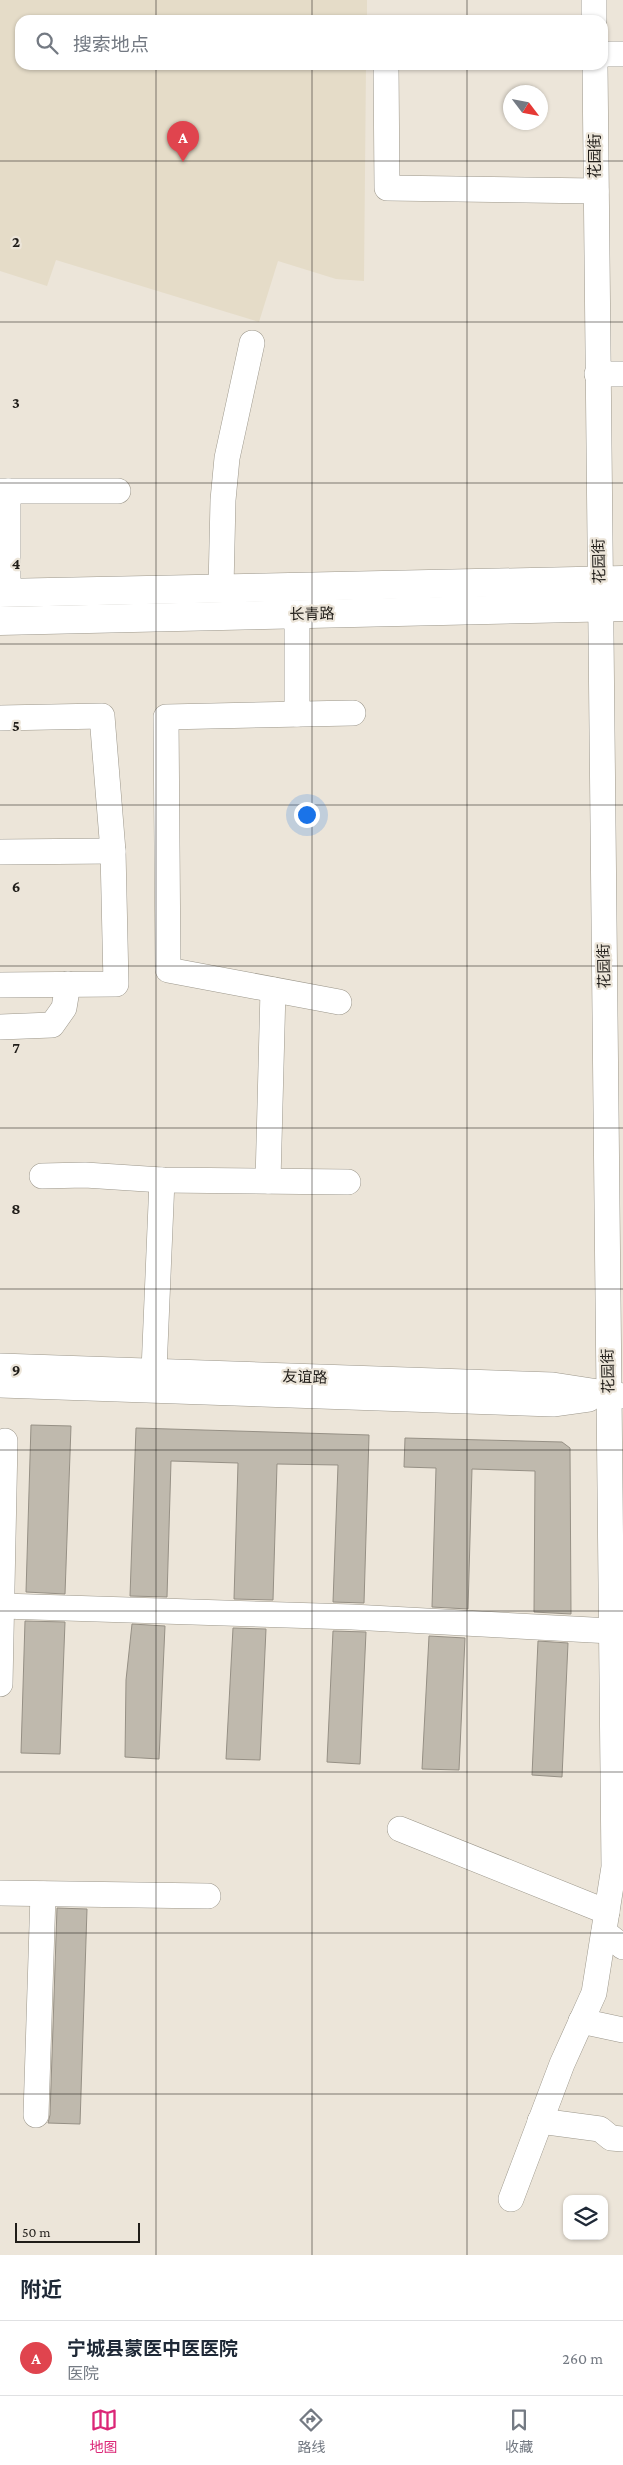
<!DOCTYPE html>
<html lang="zh">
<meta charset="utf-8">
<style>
:root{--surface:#fff;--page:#f6f6f7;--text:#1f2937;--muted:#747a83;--line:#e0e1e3;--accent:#db2777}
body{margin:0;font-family:"Crimson Pro","Noto Sans SC",serif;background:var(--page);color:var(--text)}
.controls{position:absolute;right:15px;bottom:15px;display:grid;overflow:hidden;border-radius:10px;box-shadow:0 1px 4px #0004}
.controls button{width:45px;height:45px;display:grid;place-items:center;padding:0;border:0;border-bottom:1px solid var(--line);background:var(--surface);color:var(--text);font:25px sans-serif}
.compass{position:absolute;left:503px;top:85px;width:45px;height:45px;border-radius:50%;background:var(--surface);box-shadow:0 1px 4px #0004;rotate:122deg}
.scale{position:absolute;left:15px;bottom:12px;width:125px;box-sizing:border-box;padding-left:5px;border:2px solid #201d19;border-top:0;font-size:14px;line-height:18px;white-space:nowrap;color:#201d19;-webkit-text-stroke:4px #ece5d9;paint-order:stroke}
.you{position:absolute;left:306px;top:814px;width:18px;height:18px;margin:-12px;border:4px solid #fff;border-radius:50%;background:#1a73e8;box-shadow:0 0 0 8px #1a73e833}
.badge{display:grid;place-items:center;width:32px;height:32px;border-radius:50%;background:var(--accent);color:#fff;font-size:16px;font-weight:700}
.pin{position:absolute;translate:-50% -41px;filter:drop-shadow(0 1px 2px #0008)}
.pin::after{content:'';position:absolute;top:26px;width:18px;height:15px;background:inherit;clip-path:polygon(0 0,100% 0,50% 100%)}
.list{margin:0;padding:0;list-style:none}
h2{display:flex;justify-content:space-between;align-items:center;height:65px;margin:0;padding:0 20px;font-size:21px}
h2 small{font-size:16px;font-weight:400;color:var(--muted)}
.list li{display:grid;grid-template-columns:32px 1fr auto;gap:15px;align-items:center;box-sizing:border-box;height:75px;padding:0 20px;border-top:1px solid var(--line)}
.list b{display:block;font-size:19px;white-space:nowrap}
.list p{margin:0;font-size:16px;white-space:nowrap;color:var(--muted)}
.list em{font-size:16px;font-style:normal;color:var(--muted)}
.icon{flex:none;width:28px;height:28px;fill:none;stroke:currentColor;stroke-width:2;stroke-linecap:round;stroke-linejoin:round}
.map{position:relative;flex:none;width:623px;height:2255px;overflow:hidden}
.search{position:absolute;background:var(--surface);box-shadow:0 1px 4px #0004;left:15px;right:15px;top:15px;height:55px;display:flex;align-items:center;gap:12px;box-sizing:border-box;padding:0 18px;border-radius:15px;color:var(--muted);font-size:19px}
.sheet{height:140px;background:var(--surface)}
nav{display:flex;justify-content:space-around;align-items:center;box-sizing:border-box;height:70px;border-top:1px solid var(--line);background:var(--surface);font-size:14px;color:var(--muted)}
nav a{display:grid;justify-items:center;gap:2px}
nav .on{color:var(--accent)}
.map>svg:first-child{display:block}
.built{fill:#e5dcc8}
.building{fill:#bfb9ad;stroke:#969085}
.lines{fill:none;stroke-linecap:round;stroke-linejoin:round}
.minor-casing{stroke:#9c978b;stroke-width:26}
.major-casing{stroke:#9c978b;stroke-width:29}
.minor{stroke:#fff;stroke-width:25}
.major{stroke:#fff;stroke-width:28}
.grid{fill:none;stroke:#201d19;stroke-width:1;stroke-opacity:0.55}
.labels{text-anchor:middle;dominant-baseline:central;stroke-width:4.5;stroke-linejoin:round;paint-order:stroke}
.street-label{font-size:15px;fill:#201d19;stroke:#ece5d9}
.grid-label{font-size:16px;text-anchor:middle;font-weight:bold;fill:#201d19;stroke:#ece5d9;stroke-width:4.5;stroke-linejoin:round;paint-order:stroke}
</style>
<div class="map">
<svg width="623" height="2255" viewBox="0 0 623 2255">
<rect width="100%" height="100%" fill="#ece5d9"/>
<!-- built -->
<polygon class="built" points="0,0 367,0 367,20 20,20 20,65 366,65 364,281 336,279 278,261 259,322 56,260 47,286 0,271"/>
<!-- building -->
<g class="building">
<polygon points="31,1425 71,1426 65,1594 26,1592"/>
<polygon points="136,1428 369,1435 364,1603 333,1602 338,1465 277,1464 273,1600 234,1599 238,1463 171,1461 167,1597 130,1596"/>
<polygon points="405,1438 562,1442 570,1448 571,1614 534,1612 535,1471 472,1469 468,1609 432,1607 436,1468 404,1467"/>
<polygon points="25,1621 65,1622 60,1754 21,1753"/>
<polygon points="132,1624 165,1626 159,1759 125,1757 126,1680"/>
<polygon points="233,1628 266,1629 260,1760 226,1759"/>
<polygon points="333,1631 366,1632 360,1764 327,1762"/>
<polygon points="429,1636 465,1638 459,1770 422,1769"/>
<polygon points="538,1641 568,1643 562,1777 532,1775"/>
<polygon points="57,1908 87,1909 80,2124 48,2123 50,2115"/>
</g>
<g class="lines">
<defs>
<g id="minor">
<polyline points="594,0 594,20"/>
<polyline points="603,54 623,54"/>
<polyline points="386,65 387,188 596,191"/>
<polyline points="597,374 623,374"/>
<polyline points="0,491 118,491"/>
<polyline points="8,491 8,593"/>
<polyline points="221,588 223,500 227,458 252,343"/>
<polyline points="297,714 297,614"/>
<polyline points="0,718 102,716 113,851 116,984 0,985"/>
<polyline points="0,852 113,851"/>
<polyline points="339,1002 168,970 166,717 353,713"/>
<polyline points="0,1027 52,1025 64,1008 68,984"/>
<polyline points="42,1176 85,1175 162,1180 348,1182"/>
<polyline points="268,1181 273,990"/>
<polyline points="0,1366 553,1385 623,1396"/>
<polyline points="154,1371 162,1180"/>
<polyline points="0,1385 553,1404 589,1399"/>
<polyline points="2,1606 352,1617 611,1631"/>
<polyline points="0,1684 5,1441"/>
<polyline points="400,1829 607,1912"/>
<polyline points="0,1893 208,1896"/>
<polyline points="604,1932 623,1947"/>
<polyline points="581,2021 623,2030"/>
<polyline points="36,2115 43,1894"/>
<polyline points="540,2121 600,2129 611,2138 623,2139"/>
<polyline points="511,2199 562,2064 594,1993 614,1867 595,65"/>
</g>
<g id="major">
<polyline points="0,593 623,580"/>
<polyline points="0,621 623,607"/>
</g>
</defs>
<!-- minor casing -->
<use href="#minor" class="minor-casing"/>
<!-- major casing -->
<use href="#major" class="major-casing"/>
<!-- minor -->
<use href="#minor" class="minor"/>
<!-- major -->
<use href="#major" class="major"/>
</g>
<!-- grid -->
<path class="grid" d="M156 0V20M312 0V20M467 0V20M156 65V2255M312 65V2255M467 65V2255M0 161H623M0 322H623M0 483H623M0 644H623M0 805H623M0 966H623M0 1128H623M0 1289H623M0 1450H623M0 1611H623M0 1772H623M0 1933H623M0 2094H623"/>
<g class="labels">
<!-- street labels -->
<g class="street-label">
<text transform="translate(595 156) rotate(-90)">花园街</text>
<text transform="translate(599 561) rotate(-91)">花园街</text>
<text transform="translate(312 614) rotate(-1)">长青路</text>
<text transform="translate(604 966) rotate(-91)">花园街</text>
<text transform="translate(608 1371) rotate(-91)">花园街</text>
<text transform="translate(305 1377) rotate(2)">友谊路</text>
</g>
</g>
<g class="grid-label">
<text x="16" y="247">2</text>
<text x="16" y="408">3</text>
<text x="16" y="569">4</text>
<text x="16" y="731">5</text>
<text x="16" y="892">6</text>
<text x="16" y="1053">7</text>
<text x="16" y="1214">8</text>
<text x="16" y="1375">9</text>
</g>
</svg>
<div class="controls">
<button><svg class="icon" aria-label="layers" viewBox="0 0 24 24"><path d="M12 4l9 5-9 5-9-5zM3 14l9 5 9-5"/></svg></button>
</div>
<svg class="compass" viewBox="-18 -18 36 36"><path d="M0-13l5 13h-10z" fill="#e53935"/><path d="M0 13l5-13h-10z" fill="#747a83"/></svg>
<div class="scale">50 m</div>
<div class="you"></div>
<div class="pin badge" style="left:183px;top:162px;background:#e0444e">A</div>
<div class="search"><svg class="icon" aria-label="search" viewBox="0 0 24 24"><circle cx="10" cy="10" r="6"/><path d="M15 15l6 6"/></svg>搜索地点</div>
</div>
<section class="sheet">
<h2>附近<small></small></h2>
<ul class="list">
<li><span class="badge" style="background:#e0444e">A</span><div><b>宁城县蒙医中医医院</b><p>医院</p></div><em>260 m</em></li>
</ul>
</section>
<nav>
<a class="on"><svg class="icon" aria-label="map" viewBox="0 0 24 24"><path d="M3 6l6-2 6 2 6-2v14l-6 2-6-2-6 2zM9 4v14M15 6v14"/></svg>地图</a>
<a><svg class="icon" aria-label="directions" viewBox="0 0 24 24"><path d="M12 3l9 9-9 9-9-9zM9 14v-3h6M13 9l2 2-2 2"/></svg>路线</a>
<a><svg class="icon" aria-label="saved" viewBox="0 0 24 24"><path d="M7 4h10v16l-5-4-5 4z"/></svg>收藏</a>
</nav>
